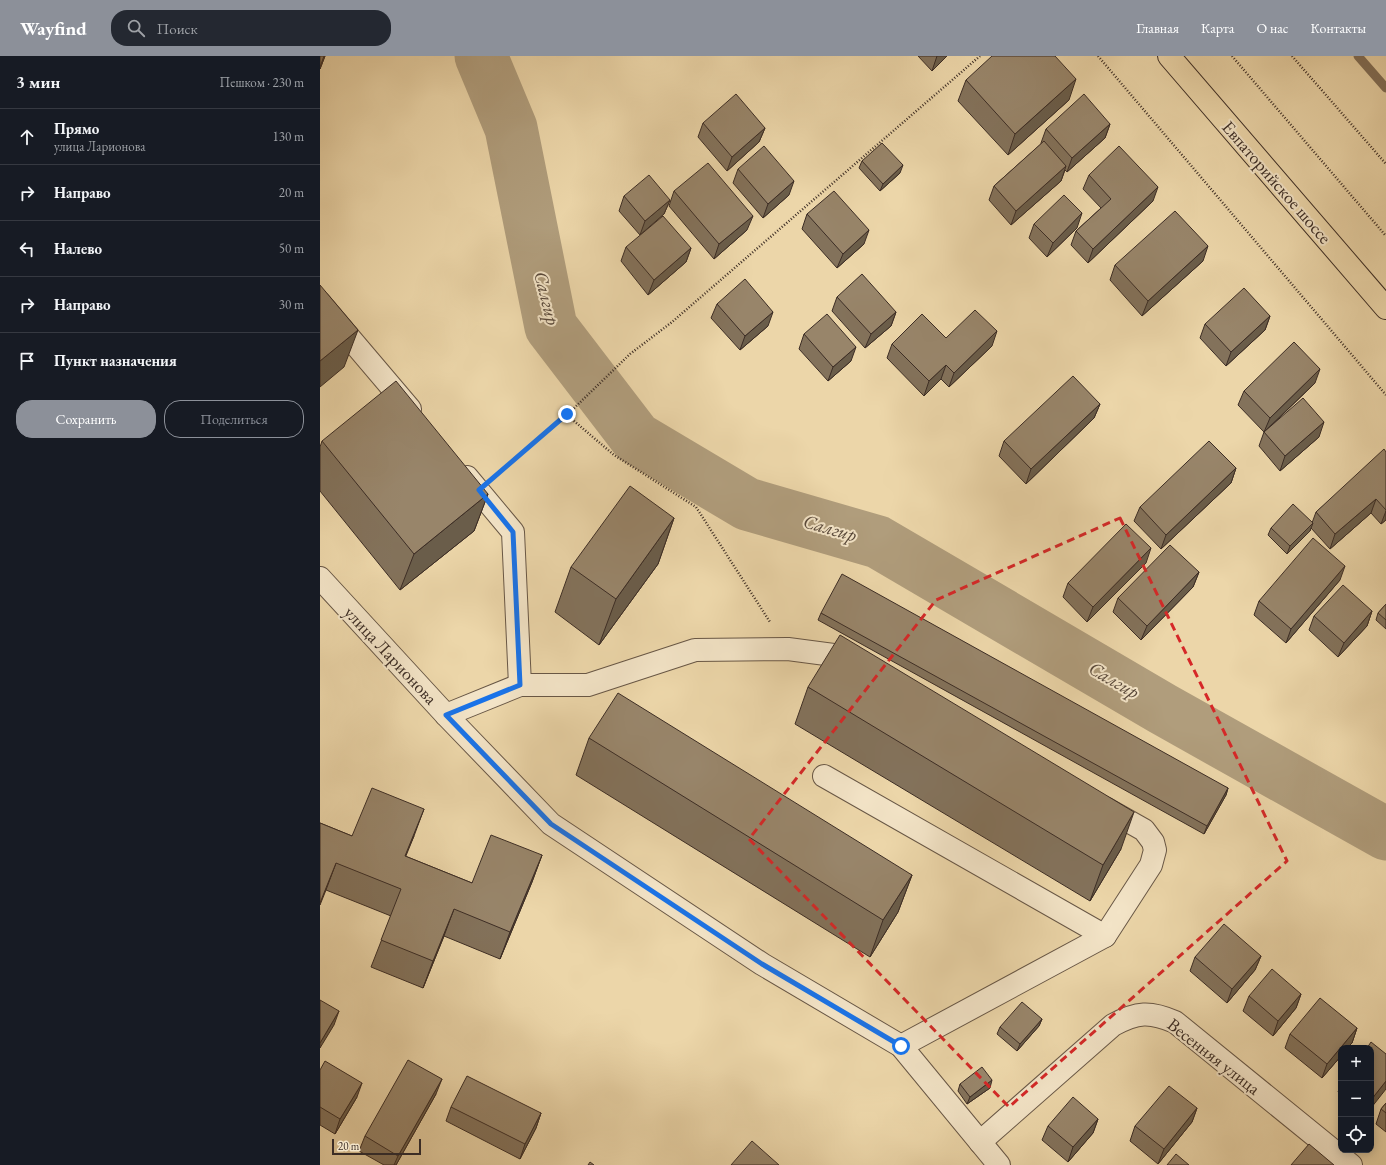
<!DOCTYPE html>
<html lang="ru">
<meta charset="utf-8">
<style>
:root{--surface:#171b24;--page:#242831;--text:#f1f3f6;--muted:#9ea1a6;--line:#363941;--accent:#8c9099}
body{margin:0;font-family:"EB Garamond",serif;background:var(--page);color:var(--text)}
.controls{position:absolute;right:12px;bottom:12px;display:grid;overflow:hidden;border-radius:8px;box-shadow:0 2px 10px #0003}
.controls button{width:36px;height:36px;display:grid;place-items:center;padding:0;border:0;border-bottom:1px solid var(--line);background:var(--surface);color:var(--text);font:20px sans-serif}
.scale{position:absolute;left:12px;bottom:10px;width:89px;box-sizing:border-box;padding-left:4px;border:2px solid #3c2d25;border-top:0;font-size:11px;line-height:14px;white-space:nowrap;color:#3c2d25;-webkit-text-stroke:3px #f3e4c7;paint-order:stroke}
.stop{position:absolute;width:12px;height:12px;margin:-9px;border:3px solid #1a73e8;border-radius:50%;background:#fff}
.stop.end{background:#1a73e8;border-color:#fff;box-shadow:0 1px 4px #0008}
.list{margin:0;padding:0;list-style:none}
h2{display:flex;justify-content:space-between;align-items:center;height:52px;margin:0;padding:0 16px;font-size:17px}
h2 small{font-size:13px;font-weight:400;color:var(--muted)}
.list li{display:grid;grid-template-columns:26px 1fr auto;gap:12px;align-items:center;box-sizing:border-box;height:56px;padding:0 16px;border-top:1px solid var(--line)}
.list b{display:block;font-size:15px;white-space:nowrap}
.list p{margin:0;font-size:13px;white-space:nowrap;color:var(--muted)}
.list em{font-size:13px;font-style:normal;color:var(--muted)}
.actions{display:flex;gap:8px;padding:12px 16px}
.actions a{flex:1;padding:9px 0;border:1px solid var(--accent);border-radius:16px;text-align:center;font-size:14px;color:var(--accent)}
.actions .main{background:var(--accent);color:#fff}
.icon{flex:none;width:22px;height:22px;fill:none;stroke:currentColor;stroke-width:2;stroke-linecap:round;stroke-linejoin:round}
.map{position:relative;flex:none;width:1066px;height:1109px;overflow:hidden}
header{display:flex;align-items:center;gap:24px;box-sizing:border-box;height:56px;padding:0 20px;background:var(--accent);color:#fff}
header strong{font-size:19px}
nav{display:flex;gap:22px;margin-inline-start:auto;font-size:14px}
.search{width:280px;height:36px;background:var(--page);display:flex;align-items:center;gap:10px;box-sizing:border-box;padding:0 14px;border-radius:16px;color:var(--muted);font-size:15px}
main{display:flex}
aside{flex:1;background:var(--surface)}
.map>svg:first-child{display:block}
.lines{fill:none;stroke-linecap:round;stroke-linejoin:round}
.stream{stroke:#827059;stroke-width:9}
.river{stroke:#b09d7c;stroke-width:53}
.minor-casing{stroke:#685746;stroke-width:24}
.major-casing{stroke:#3c2d25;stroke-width:24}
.path{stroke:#3c2d25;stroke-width:2.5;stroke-dasharray:1 2;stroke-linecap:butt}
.minor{stroke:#f3e4c7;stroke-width:22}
.major{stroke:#ecd6a9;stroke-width:22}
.wall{fill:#83725b;stroke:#3c2d25}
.shaded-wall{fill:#6a5d4a;stroke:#3c2d25}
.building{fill:#98856a;stroke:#3c2d25}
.route{stroke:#1a73e8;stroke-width:5}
.marked{fill:none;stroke:#d62828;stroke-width:3;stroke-dasharray:8 5;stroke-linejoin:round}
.labels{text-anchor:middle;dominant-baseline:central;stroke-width:4;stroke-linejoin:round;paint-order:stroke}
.street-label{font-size:18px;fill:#3c2d25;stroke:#f3e4c7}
.water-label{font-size:19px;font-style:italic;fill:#59493b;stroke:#f3e4c7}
</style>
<header>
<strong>Wayfind</strong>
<div class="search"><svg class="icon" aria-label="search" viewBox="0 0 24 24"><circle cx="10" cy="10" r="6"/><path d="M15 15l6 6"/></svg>Поиск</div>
<nav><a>Главная</a><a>Карта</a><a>О нас</a><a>Контакты</a></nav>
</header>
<main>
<aside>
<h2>3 мин<small>Пешком · 230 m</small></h2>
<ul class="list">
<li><svg class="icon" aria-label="ahead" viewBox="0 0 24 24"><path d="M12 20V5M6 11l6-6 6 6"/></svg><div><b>Прямо</b><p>улица Ларионова</p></div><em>130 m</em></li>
<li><svg class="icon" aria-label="right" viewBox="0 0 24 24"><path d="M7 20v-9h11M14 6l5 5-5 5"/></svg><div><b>Направо</b></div><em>20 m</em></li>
<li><svg class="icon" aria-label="left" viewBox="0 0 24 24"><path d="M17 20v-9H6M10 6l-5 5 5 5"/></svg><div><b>Налево</b></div><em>50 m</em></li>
<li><svg class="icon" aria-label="right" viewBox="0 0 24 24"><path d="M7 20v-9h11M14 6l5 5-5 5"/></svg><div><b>Направо</b></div><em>30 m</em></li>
<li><svg class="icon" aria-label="arrive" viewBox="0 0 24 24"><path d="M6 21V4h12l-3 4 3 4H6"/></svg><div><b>Пункт назначения</b></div></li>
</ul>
<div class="actions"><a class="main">Сохранить</a><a>Поделиться</a></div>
</aside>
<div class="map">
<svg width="1066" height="1109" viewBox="0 0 1066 1109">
<rect width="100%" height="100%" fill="#ecd6a9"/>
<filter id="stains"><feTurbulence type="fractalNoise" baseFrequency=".005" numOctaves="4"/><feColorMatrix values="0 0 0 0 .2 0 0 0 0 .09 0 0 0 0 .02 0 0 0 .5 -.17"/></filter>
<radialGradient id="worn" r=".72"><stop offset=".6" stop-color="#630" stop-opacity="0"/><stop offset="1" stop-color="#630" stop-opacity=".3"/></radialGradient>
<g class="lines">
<!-- stream -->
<polyline class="stream" points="1038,0 1066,32"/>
<!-- river -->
<polyline class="river" points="161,0 191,72 231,271 316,382 427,448 558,486 843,653 1066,778"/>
<defs>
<g id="minor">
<polyline points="0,247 90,353"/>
<polyline points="147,421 193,476 200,629"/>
<polyline points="0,522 126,659 231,768 442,908 581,990 679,1109"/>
<polyline points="126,659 200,629 268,629 375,594 468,593 521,600 535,608"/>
<polyline points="504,720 785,880"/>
<polyline points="581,990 785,880 831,809 835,794 833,786 824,774 785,752"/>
<path d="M660 1086 793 969C817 956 830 955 855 966L1031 1109"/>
</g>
<polyline id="major" points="849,0 1066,252"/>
</defs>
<!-- minor casing -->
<use href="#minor" class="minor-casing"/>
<!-- major casing -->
<use href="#major" class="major-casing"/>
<!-- path -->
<g class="path">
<polyline points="778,0 1066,339"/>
<polyline points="912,0 1066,180"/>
<polyline points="972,0 1066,108"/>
<polyline points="247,359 294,399 376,451 450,566"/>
<polyline points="179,417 247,359 310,298 352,266 660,0"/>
</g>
<!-- minor -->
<use href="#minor" class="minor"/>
<!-- major -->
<use href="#major" class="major"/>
</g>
<!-- wall -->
<g class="wall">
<polygon points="0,0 5,0 0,13"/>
<polygon points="598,0 627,0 612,15"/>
<polygon points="646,24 749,44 688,99 638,45"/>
<polygon points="383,67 445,72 439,86 407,115 378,81"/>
<polygon points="790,68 785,82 747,116 745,114 741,125 691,169 669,144 674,130 721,88 721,87 726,73"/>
<polygon points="542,105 580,117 560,135 539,112"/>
<polygon points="418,113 469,139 443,162 413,127"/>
<polygon points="769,119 833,145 768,207 751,189 756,175 781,152 763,133"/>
<polygon points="354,135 427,174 394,203 349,150"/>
<polygon points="304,140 350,144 344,158 320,179 299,155"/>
<polygon points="487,158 544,188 517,212 482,173"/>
<polygon points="714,168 757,172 727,201 709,182"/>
<polygon points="306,191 371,192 366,206 328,239 301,205"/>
<polygon points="883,205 822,260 790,224 795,209"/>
<polygon points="517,241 576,256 571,270 545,292 512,255"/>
<polygon points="397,248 448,270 420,294 391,262"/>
<polygon points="950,260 945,274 906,310 880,282 885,268"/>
<polygon points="484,278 531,305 508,325 479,293"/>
<polygon points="626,282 672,290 629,331 621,323 604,340 567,302 572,288"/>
<polygon points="995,327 952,369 999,381 960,415 939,390 944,376 918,349 924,335"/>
<polygon points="780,348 774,362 706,428 679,400 684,385"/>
<polygon points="2,385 168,438 154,475 80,534 0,435 0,391"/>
<polygon points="1066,396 1066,464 1061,468 1051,457 1010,493 991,472 990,475 967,498 948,479 951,472 992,467 996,456"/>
<polygon points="916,412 911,427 841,493 814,465 820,451"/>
<polygon points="354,462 338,508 279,589 235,556 251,511"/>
<polygon points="826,507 767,566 743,541 748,527"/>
<polygon points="879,516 873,531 821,584 793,556 798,542"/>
<polygon points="1020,524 966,587 934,559 939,545"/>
<polygon points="1066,548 1066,573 1056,564 1058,557"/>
<polygon points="1052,555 1047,570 1018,601 989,574 994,560"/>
<polygon points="501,557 908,732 906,739 884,778 498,564"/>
<polygon points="488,631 801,793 770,845 475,668"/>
<polygon points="269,682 592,819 578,856 550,901 256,719"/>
<polygon points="0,767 32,780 94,780 85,800 152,827 222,799 212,826 180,903 124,880 103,932 51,911 71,860 6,834"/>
<polygon points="941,900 935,914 907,947 870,915 875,901"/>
<polygon points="981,938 976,952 953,980 923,955 929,940"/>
<polygon points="722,963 719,970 697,995 677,978 680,971"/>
<polygon points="1037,972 1032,987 1027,992 1021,992 1021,1000 1002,1022 965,992 970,978"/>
<polygon points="0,1014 37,1041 15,1078 0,1069"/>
<polygon points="640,1028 670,1032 647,1048 638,1035"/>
<polygon points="1021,1028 1021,1038 1018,1036"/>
<polygon points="116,1038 76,1109 64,1109 39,1095 45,1080"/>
<polygon points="1066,1047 1066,1076 1056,1068 1061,1053"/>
<polygon points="131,1051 221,1057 216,1072 200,1103 126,1065"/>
<polygon points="877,1052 872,1066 838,1108 810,1085 815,1070"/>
<polygon points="778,1063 773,1077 748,1106 722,1084 728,1070"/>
</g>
<!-- shaded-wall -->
<g class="shaded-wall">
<polygon points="4,0 5,0 0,13 0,11"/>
<polygon points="617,0 627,0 612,15"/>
<polygon points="756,23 749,44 688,99 695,78"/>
<polygon points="790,68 785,82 747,116 752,102"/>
<polygon points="445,72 439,86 407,115 412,101"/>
<polygon points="583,109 580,117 560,135 563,128"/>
<polygon points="746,110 741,125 691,169 696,155"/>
<polygon points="474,125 469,139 443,162 448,148"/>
<polygon points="838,131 833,145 768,207 773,193"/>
<polygon points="350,144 344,158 320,179 325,165"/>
<polygon points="762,157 757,172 727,201 733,187"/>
<polygon points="433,160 427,174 394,203 399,188"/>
<polygon points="549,174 544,188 517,212 523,198"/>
<polygon points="888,190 883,205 822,260 828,245"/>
<polygon points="371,192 366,206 328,239 334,224"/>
<polygon points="453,256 448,270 420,294 425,280"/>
<polygon points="576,256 571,270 545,292 551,278"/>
<polygon points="950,260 945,274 906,310 911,296"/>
<polygon points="38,274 24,311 0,331 0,305"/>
<polygon points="677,275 672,290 629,331 634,317"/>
<polygon points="536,291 531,305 508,325 513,311"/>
<polygon points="626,309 621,323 604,340 609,325"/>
<polygon points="1000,313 995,327 944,376 950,362"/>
<polygon points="780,348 774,362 706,428 711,413"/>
<polygon points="1004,366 999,381 960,415 965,400"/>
<polygon points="916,412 911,427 841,493 846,479"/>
<polygon points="168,438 154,475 80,534 94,498"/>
<polygon points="1056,443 1051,457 1010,493 1015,478"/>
<polygon points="1066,455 1066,464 1061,468"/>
<polygon points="354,462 338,508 279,589 296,543"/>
<polygon points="993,467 990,475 967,498 970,490"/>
<polygon points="831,492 826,507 767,566 773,551"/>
<polygon points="1025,510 1020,524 966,587 971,573"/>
<polygon points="879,516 873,531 821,584 827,570"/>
<polygon points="1052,555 1047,570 1018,601 1024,587"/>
<polygon points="908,732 906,739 884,778 887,770"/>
<polygon points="104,753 94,780 75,827 85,800"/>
<polygon points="814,756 801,793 770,845 783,809"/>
<polygon points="222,799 212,826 180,903 190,876"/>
<polygon points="16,807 6,834 0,849 0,847"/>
<polygon points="592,819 578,856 550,901 563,864"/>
<polygon points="134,853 124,880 103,932 113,905"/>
<polygon points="941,900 935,914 907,947 912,933"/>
<polygon points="981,938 976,952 953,980 958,965"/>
<polygon points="19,955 14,969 0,992 0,987"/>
<polygon points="722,963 719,970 697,995 700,988"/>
<polygon points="1037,972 1032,987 1027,992 1021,992 1021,1000 1002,1022 1007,1008"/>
<polygon points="122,1023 116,1038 76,1109 74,1109 78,1100"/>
<polygon points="672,1024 670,1032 647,1048 650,1041"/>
<polygon points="1066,1025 1066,1033 1051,1052 1051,1044"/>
<polygon points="42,1027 37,1041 15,1078 20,1063"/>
<polygon points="877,1052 872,1066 838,1108 844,1093"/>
<polygon points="221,1057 216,1072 200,1103 205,1088"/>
<polygon points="778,1063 773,1077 748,1106 753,1091"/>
</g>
<!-- building -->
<g class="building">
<polygon points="672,0 735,0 756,23 695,78 646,24"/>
<polygon points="416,38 445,72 412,101 383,67"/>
<polygon points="764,38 790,68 752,102 726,73"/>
<polygon points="724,85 746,110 696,155 674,130"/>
<polygon points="562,87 583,109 563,128 542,105"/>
<polygon points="444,90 474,125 448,148 418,113"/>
<polygon points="799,90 838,131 773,193 756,175 791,143 769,119"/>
<polygon points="388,107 433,160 399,188 354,135"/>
<polygon points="329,119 350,144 325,165 304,140"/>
<polygon points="514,135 549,174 523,198 487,158"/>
<polygon points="744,139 762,157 733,187 714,168"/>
<polygon points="855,155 888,190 828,245 795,209"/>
<polygon points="343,160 371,192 334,224 306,191"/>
<polygon points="542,218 576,256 551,278 517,241"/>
<polygon points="425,223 453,256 425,280 397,248"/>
<polygon points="0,229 38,274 0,305"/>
<polygon points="924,232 950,260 911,296 885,268"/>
<polygon points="655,254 677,275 634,317 626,309 609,325 572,288 602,258 626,282"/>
<polygon points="507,258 536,291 513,311 484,278"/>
<polygon points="974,286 1000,313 950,362 924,335"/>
<polygon points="753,320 780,348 711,413 684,385"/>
<polygon points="76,325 168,438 94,498 2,385"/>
<polygon points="983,342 1004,366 965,400 944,376"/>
<polygon points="889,385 916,412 846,479 820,451"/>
<polygon points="1064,393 1066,396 1066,454 1056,443 1015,478 996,456"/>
<polygon points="310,430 354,462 296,543 251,511"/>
<polygon points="973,448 993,467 970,490 951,472"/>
<polygon points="806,468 831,492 773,551 748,527"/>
<polygon points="993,482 1025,510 971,573 939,545"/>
<polygon points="850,489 879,516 827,570 798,542"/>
<polygon points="522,518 908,732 887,770 501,557"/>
<polygon points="1023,529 1052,555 1024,587 994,560"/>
<polygon points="1066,548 1066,564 1058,557"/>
<polygon points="520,579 814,756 783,809 488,631"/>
<polygon points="298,637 592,819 563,864 269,682"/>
<polygon points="52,732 104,753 85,800 152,827 171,779 222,799 190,876 134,853 113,905 61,884 81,833 16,807 0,847 0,767 32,780"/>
<polygon points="904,868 941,900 912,933 875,901"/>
<polygon points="952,913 981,938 958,965 929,940"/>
<polygon points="1000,942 1037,972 1007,1008 970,978"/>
<polygon points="0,944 19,955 0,987"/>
<polygon points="702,946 722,963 700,988 680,971"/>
<polygon points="1051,986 1066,998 1066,1025 1051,1044 1051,992 1047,992"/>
<polygon points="88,1004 122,1023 78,1100 45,1080"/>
<polygon points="5,1005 42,1027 20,1063 0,1051 0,1014"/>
<polygon points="662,1011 672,1024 650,1041 640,1028"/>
<polygon points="147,1020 221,1057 205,1088 131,1051"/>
<polygon points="849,1030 877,1052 844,1093 815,1070"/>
<polygon points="753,1041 778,1063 753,1091 728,1070"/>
<polygon points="1066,1047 1066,1057 1061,1053"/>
<polygon points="432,1085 459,1109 411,1109"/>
<polygon points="989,1088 1014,1109 971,1109"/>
<polygon points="856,1098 869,1109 847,1109"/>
<polygon points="270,1106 274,1109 268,1109"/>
</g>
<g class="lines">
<!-- route -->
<polyline class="route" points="247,358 159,434 193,476 200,629 126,659 231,768 442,908 581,990"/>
</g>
<!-- marked area -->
<path class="marked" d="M800 462 967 805 689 1051 429 783 616 544Z"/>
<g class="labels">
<!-- street labels -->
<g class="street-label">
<text transform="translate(957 126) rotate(49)">Евпаторийское шоссе</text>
<text transform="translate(71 599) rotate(47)">улица Ларионова</text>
<text transform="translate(894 1000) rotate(38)">Весенняя улица</text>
</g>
<!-- water labels -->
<g class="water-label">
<text transform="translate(227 242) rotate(76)">Салгир</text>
<text transform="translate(510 472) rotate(16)">Салгир</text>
<text transform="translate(794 624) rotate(30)">Салгир</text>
</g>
</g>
<rect width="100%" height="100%" filter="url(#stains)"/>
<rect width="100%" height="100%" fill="url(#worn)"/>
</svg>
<div class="controls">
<button>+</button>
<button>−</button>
<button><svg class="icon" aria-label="locate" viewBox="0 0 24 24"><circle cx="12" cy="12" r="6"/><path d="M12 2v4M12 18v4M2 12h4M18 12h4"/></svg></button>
</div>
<div class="scale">20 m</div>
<div class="stop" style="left:581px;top:990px"></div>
<div class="stop end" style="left:247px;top:358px"></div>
</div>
</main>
